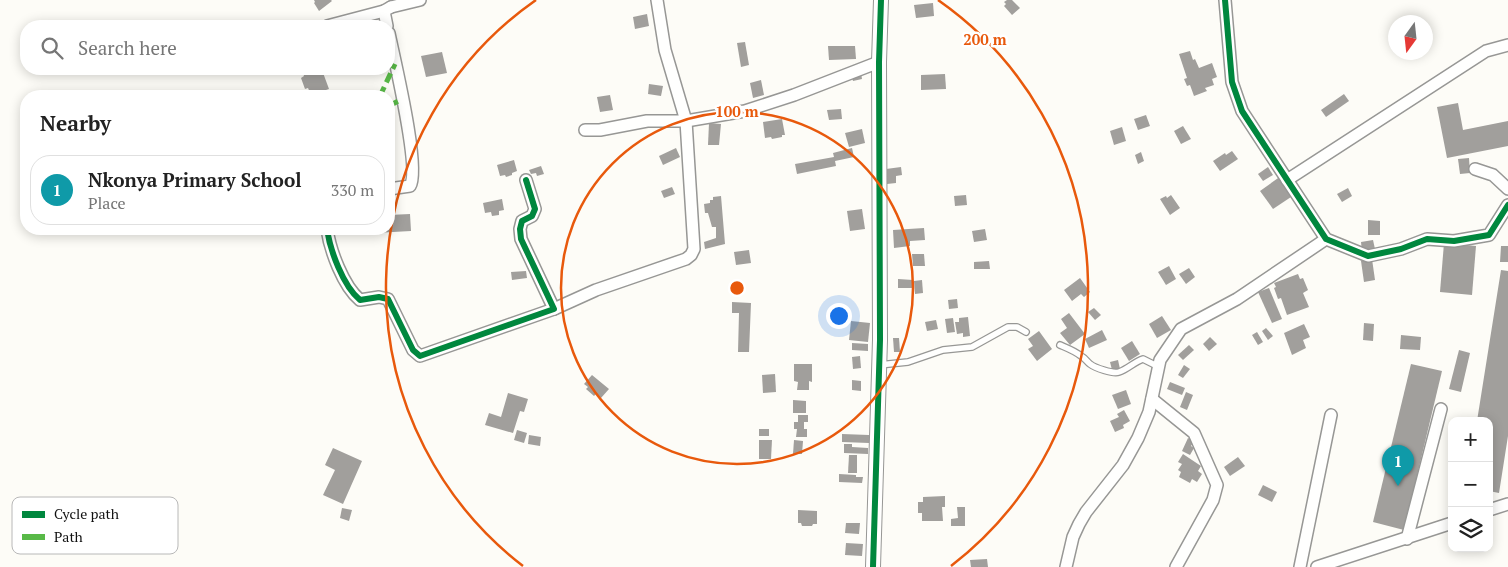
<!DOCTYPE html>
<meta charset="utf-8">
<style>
:root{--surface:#fff;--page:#f6f6f6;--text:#222;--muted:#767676;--line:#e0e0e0;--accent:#646362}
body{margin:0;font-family:"PT Serif",serif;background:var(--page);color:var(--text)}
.controls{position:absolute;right:15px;bottom:15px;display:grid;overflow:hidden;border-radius:10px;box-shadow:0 2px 12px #0003}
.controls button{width:45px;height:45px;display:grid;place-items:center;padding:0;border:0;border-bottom:1px solid var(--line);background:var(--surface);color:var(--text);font:25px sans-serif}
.compass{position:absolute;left:1388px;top:15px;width:45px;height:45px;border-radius:50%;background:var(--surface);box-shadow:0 2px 12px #0003;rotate:195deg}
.you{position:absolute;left:838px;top:315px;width:18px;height:18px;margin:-12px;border:4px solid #fff;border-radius:50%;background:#1a73e8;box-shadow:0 0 0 8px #1a73e833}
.badge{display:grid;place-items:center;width:32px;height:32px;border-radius:50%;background:var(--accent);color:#fff;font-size:16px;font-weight:700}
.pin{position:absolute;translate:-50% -41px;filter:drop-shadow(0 1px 2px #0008)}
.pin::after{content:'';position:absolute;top:26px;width:18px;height:15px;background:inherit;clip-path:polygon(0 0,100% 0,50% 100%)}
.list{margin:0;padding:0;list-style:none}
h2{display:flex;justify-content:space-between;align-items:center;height:65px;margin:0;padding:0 20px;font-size:21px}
h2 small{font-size:16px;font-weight:400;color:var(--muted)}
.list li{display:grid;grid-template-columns:32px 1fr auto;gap:15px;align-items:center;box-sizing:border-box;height:70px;margin:0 10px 10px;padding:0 10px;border:1px solid var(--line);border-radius:20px}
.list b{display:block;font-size:19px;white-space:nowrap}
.list p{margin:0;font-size:16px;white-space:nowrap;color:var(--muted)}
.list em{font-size:16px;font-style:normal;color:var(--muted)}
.icon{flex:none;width:28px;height:28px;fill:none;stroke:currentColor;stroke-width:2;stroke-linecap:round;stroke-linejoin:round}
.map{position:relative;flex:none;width:1508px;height:567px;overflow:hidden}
.search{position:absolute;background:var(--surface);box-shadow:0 2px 12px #0003;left:20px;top:20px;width:375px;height:55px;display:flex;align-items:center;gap:12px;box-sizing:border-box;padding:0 18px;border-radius:20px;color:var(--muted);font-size:19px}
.panel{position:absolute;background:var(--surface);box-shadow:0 2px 12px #0003;left:20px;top:90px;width:375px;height:145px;border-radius:20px}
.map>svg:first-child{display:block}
.building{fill:#a19f9c}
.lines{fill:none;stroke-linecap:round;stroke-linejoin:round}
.service-casing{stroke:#979795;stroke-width:8}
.minor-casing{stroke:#979795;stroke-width:14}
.tertiary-casing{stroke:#979795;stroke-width:16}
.service{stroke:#fffffe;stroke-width:5.5}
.minor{stroke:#fffffe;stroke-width:11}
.tertiary{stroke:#fffffe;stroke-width:14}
.quiet{stroke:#58b947;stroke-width:5;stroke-dasharray:10 5;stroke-linecap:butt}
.cycleway-casing{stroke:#fff;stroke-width:9}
.cycleway{stroke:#00873e;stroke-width:6}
.ring{fill:none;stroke:#e8590c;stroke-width:2.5}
.key{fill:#fff;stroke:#b8b8b8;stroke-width:1}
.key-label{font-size:14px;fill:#111}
.centre{fill:#e8590c;stroke:#fff;stroke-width:2.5}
.ring-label{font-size:15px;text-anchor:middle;font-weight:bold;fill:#e8590c;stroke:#fff;stroke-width:5;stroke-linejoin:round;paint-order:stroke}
</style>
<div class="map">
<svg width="1508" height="567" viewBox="0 0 1508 567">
<rect width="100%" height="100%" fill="#fdfcf7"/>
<!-- building -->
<g class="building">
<polygon points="314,0 331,0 332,1 319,11 314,3 315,2"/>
<polygon points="1007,0 1012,0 1020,8 1012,15 1004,6 1006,4 1004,2"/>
<polygon points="933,3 934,16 916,18 914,5"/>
<polygon points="647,14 649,26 635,29 633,17"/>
<polygon points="745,42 749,65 741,67 737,43"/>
<polygon points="828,46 855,46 856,59 829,60"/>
<polygon points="1190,51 1193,60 1195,59 1199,68 1212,63 1217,77 1212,79 1214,85 1205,88 1207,91 1194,96 1190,85 1187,86 1184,79 1187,78 1179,54"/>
<polygon points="442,52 447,73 426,77 421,56"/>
<polygon points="309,69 322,70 329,89 311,95 308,88 305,89 301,78 304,76 303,73"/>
<polygon points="861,73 862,79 853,81 851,75"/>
<polygon points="945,74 946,89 921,90 921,75"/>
<polygon points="761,80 764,95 753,98 750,83"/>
<polygon points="649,84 663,86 661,96 648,94"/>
<polygon points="1344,94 1349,101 1326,117 1321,110"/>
<polygon points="610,95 613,110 600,112 597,97"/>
<polygon points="1458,103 1463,130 1508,121 1508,146 1447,158 1437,107"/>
<polygon points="841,109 842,119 829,120 827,110"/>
<polygon points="1146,115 1150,126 1138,130 1134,119"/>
<polygon points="782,119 785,135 782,135 782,137 772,139 771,137 765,138 763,122"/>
<polygon points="709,123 721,124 719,145 708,145"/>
<polygon points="1183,126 1191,139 1181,144 1174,131"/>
<polygon points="1122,127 1126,141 1114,145 1110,131"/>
<polygon points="862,129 865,143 849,147 845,133"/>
<polygon points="676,148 680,157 663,165 659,156"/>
<polygon points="852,148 854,157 835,161 836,166 797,174 795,164 834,157 833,153"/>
<polygon points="1232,151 1238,159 1220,171 1213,161 1225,153 1226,155"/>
<polygon points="1141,152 1144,161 1138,164 1135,155"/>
<polygon points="1469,158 1470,173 1460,174 1458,159"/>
<polygon points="514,160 517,171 512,173 512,175 506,177 505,175 500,176 497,165"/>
<polygon points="541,166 544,174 537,176 536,173 531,174 529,170"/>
<polygon points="901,167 902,175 896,176 896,183 887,184 886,169"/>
<polygon points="1268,167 1273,175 1263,181 1258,174"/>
<polygon points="1281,176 1294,195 1273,209 1260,191"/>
<polygon points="672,187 675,194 664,198 661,191"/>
<polygon points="1348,188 1352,196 1342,202 1337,194"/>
<polygon points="966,195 967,205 955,206 954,196"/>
<polygon points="1171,195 1180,208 1170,215 1160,199 1166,196 1167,198"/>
<polygon points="721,196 725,244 705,249 704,242 716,238 716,227 712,227 708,213 705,213 704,204 710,203 710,200 713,200 713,197"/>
<polygon points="502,199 504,210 499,211 499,215 492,216 491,212 485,213 483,203"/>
<polygon points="862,209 865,229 850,231 847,211"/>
<polygon points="410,214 411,231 375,233 375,229 389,229 389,215"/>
<polygon points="1368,220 1380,221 1380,235 1368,235"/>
<polygon points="924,228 925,240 910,241 910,246 894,248 893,230"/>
<polygon points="985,229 987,240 974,242 972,231"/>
<polygon points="1373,240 1375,249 1362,252 1361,242"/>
<polygon points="1444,243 1476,246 1472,295 1440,292"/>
<polygon points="1501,246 1508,246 1508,262 1500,262"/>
<polygon points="749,250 751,263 736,265 734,252"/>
<polygon points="912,254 924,254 925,266 913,266"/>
<polygon points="1372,259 1375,280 1364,282 1361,261"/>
<polygon points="989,261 990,269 974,269 974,262"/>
<polygon points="1169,266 1176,279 1166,285 1158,272"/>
<polygon points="1189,268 1195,277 1186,284 1179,274"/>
<polygon points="1501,270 1508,271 1508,436 1499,493 1489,491 1489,421 1477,421"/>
<polygon points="526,271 527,278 512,280 511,272"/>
<polygon points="1298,274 1300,279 1303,278 1308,290 1303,293 1309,307 1287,315 1281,298 1278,299 1274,288 1276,287 1274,283"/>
<polygon points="1080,278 1090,292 1084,297 1081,294 1072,301 1064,290"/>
<polygon points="898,279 913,280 912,288 898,288"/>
<polygon points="922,280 923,293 915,294 914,281"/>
<polygon points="1269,288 1282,319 1272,323 1258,292"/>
<polygon points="957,299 958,308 949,309 948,300"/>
<polygon points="732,302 751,303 749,352 738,352 739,313 732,313"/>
<polygon points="1094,308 1101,315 1095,320 1088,312"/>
<polygon points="1069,313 1085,334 1070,345 1060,333 1067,328 1061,319"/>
<polygon points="1162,316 1171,330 1157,338 1149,324"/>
<polygon points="968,317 970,336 963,337 963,333 957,334 955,322 959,322 959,318"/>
<polygon points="953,318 955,332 947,333 945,319"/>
<polygon points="936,320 938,329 927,331 925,322"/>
<polygon points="851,321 870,323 868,342 849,340"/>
<polygon points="1364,323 1374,324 1373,341 1363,340"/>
<polygon points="1304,324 1310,337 1303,340 1306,348 1292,355 1284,333"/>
<polygon points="1266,328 1273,336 1268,340 1262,331"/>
<polygon points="1102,330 1107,340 1089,348 1085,339"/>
<polygon points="1039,331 1052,349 1037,361 1028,349 1033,346 1028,339"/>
<polygon points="1257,332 1263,342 1258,345 1252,335"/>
<polygon points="1401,335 1421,337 1420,350 1400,349"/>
<polygon points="1210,337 1217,344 1209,351 1203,344"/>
<polygon points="893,338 899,338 900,352 894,352"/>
<polygon points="1132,341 1140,354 1129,361 1121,348"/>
<polygon points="852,343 868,344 868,351 852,350"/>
<polygon points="1189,345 1194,350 1183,360 1178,355"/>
<polygon points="1459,350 1470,353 1461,392 1449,389"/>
<polygon points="860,356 861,368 853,369 852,357"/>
<polygon points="1118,360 1120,369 1112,370 1110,362"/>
<polygon points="794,364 812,364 812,382 809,381 809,390 797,390 798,382 794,381"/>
<polygon points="1411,364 1442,371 1404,530 1373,522"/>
<polygon points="1184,365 1190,369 1183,378 1178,375"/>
<polygon points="775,374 776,392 763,393 762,375"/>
<polygon points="592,375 609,389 601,398 596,394 594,396 586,389 588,387 584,384"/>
<polygon points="852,380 861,381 861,391 852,390"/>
<polygon points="1170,382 1185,388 1182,395 1167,389"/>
<polygon points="1126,390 1131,404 1118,409 1112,395"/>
<polygon points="1186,392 1193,395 1187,410 1180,407"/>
<polygon points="508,393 528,399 524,412 520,411 513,433 485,425 489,413 501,417"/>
<polygon points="793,400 806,401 806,413 793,413"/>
<polygon points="1124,410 1130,421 1123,425 1124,428 1115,432 1110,421 1119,417 1117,414"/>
<polygon points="798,415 808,415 808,422 804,422 804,429 807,429 807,437 796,437 797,429 794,429 794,422 798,422"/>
<rect x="759" y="429" width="10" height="7"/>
<polygon points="517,430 527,433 524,443 514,440"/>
<polygon points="842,434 869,435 869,443 842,442"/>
<polygon points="529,435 541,437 540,446 528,444"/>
<polygon points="1188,438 1194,441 1191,446 1194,448 1190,455 1182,451"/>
<polygon points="759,440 772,440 771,459 759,459"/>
<polygon points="794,440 803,441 802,454 793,454"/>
<polygon points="844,444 852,444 852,447 868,448 868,454 844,453"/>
<polygon points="333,448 362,461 343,504 323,495 335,470 325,465"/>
<polygon points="1183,454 1201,466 1198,471 1202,474 1197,482 1192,479 1190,483 1179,477 1181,472 1178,470 1182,464 1178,462"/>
<polygon points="849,455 857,455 857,473 848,473"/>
<polygon points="1238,457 1245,466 1230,476 1224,467"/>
<polygon points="839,474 856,475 856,477 863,477 862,483 839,482"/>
<polygon points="1263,485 1277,492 1272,502 1258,495"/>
<polygon points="945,496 945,507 942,507 943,521 922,521 922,513 918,513 918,502 923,502 923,497"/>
<polygon points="957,507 965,507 965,526 951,526 951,519 958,518"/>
<polygon points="342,508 352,510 349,521 340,518"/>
<polygon points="798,510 817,511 817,524 813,524 812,526 802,526 801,523 798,523"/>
<polygon points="846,523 860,523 859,534 845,533"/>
<polygon points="846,543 863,544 862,556 845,555"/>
<polygon points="987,559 988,567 971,567 970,560"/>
</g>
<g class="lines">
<defs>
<g id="service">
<path d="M1060 345C1067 348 1075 351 1081 356 1085 358 1087 362 1090 364 1095 368 1113 374 1119 372 1128 369 1134 362 1143 359L1159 367"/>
<polyline points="879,365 908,362 943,350 972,347 1008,327 1017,327 1026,332"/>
</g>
<g id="minor">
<polyline points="1225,0 1232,82 1242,111 1326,239 1368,256 1401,249 1427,239 1454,241 1489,235 1508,205"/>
<polyline points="391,7 420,0"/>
<polyline points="327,26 384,11"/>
<polyline points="387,26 384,11 391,7"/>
<path d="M389 33C394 58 421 169 410 186L389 189"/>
<polyline points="585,130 600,130 647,121 686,121 745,111 794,95 879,62"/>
<polyline points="1475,169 1493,175 1508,189"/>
<polyline points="1287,180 1486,51 1508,45"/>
<path d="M327 229C330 250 343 286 360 300L379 297 388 299 413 350 420 356 554 309 521 239 520 229 522 221 532 216 535 209 526 180"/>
<polyline points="554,309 596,290 686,259 691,255 694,249 686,121 665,50 657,0"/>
<polyline points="1152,399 1194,433 1217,485 1213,500 1176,567"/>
<polyline points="1489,510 1508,504"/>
<polyline points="1407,539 1441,409"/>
<polyline points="1066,567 1073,537 1079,524 1086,512 1123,465 1138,438 1149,412 1160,360 1181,329 1237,299 1326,239"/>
<polyline points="1300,567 1331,415"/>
<polyline points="1317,567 1452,523"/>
</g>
<polyline id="tertiary" points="873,567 880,340 879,62 881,0"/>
</defs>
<!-- service casing -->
<use href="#service" class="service-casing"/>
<!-- minor casing -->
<use href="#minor" class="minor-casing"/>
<!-- tertiary casing -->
<use href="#tertiary" class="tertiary-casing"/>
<!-- service -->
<use href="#service" class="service"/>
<!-- minor -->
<use href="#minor" class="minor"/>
<!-- tertiary -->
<use href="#tertiary" class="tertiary"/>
<!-- quiet -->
<g class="quiet">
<polyline points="380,96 395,64"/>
<polyline points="389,106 402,99"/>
</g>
<defs>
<g id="cycleway">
<polyline points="1225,0 1232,82 1242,111 1326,239 1368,256 1401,249 1427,239 1454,241 1489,235 1508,205"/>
<path d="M327 229C330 250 343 286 360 300L379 297 388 299 413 350 420 356 554 309 521 239 520 229 522 221 532 216 535 209 526 180"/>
<polyline points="873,567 880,340 879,62 881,0"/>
</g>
</defs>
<!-- cycleway casing -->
<use href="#cycleway" class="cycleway-casing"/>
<!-- cycleway -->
<use href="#cycleway" class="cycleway"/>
</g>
<!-- distance rings -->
<g class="ring">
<circle cx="737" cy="288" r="176"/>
<path d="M523 566A351 351 0 0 1 536 0M938 0A351 351 0 0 1 951 566"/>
</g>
<!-- legend -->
<rect x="12" y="497" width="166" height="57" rx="8" class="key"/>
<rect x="22" y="511" width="23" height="7" fill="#00873e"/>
<rect x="22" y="534" width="23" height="6" fill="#58b947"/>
<g class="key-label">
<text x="54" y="519">Cycle path</text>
<text x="54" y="542">Path</text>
</g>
<circle cx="737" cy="288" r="8" class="centre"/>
<g class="ring-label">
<text x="985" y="45">200 m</text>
<text x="737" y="117">100 m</text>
</g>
</svg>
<div class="controls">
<button>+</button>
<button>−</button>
<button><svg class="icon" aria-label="layers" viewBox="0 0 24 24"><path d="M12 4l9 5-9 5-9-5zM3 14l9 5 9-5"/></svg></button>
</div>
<svg class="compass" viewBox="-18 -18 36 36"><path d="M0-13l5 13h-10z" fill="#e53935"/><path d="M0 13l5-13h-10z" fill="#767676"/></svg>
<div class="you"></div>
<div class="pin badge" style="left:1398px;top:486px;background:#0f9aa8">1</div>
<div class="search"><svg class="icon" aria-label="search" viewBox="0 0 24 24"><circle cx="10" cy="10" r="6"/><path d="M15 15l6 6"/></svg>Search here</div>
<section class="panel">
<h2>Nearby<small></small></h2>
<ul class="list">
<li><span class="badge" style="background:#0f9aa8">1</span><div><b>Nkonya Primary School</b><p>Place</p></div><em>330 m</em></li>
</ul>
</section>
</div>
